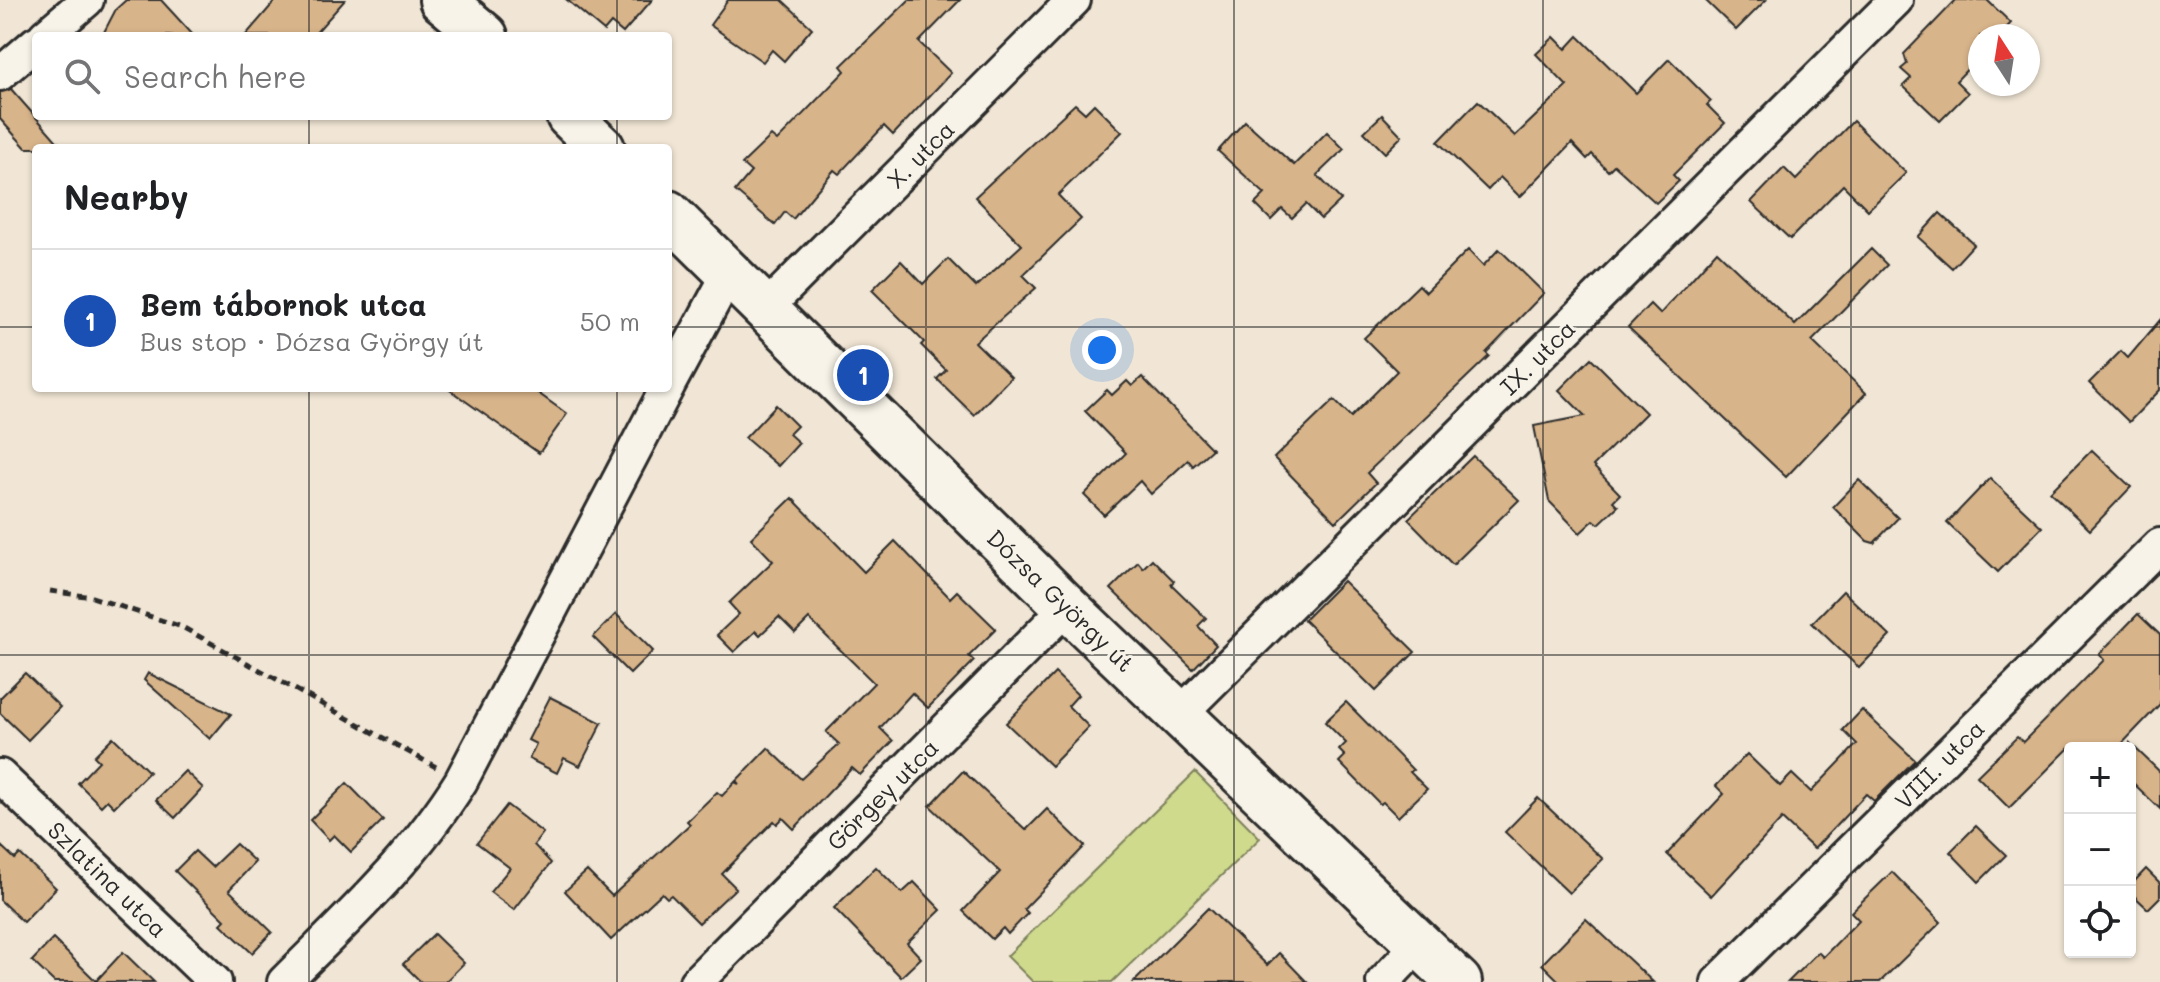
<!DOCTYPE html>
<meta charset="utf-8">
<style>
:root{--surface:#fff;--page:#f2f2f2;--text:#202124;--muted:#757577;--line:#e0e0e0;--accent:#7c3aed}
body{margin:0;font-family:Mali,sans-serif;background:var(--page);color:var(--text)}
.controls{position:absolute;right:24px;bottom:24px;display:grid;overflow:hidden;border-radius:8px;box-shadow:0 2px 6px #0004}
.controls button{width:72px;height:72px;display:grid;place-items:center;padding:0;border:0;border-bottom:2px solid var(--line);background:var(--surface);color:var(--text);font:40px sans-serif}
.compass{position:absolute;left:1968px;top:24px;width:72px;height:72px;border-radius:50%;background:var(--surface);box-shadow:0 2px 6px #0004;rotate:348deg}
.you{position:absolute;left:1102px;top:350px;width:28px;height:28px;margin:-20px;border:6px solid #fff;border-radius:50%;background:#1a73e8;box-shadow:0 0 0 12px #1a73e833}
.badge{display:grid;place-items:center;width:52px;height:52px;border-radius:50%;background:var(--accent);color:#fff;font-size:26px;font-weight:700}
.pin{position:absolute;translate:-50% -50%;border:4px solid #fff;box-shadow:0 2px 8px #0006}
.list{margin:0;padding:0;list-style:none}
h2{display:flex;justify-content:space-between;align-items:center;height:104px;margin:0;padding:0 32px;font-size:34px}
h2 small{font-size:26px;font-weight:400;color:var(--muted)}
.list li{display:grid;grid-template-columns:52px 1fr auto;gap:24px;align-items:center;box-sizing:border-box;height:144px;padding:0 32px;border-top:2px solid var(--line)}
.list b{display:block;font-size:30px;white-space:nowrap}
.list p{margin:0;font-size:26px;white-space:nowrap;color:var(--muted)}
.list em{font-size:26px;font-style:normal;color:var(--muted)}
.icon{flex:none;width:44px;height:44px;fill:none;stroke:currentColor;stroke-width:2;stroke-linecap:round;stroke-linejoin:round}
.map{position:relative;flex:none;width:2160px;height:982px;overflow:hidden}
.search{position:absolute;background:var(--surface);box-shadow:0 2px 6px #0004;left:32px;top:32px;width:640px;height:88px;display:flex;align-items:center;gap:20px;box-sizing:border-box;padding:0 28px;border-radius:8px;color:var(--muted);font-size:30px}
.panel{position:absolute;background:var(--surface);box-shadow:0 2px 6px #0004;left:32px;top:144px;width:640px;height:248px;border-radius:8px}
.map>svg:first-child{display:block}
.green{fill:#cfda8d;stroke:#7d825c;stroke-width:2}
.building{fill:#d8b48a;stroke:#2b2b2b;stroke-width:2}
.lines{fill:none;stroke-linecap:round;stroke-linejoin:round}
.street-casing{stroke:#2b2b2b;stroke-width:38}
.secondary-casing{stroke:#2b2b2b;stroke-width:50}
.path{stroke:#2b2b2b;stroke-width:5;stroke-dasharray:8 6;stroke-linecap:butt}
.street{stroke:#f7f3e8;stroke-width:32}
.secondary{stroke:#f7f3e8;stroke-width:44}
.grid{fill:none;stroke:#2b2b2b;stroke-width:2;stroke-opacity:0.55}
.labels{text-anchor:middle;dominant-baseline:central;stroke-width:6;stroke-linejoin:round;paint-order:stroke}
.street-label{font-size:24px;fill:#2b2b2b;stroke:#f7f3e8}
</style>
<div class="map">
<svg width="2160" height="982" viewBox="0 0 2160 982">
<rect width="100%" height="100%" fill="#f1e6d5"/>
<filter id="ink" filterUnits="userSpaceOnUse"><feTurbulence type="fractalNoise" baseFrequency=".0125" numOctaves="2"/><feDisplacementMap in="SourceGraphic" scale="16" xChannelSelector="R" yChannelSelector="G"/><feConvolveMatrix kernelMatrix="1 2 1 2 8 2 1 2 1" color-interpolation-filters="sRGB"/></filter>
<g filter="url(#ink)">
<!-- green -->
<polygon class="green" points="1195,772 1260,838 1112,982 1033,982 1007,956"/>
<!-- building -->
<g class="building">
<polygon points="126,0 161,0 194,36 102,36 116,9"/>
<polygon points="276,0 345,0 313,36 245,36"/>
<polygon points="567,0 652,0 623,33 611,23 604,31"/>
<polygon points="728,0 782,0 812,28 784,61 772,50 763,62 710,25"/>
<polygon points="909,0 960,0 919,42 951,73 893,135 884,126 839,174 834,170 793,219 785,212 775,225 735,191 751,172 742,164 771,136 777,141 845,71 841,66"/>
<polygon points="1705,0 1766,0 1736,30"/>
<polygon points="1956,0 1987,0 2011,23 1999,36 1980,36 1980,56 1956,81 1968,93 1940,121 1903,86 1911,78 1901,69 1907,64 1904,54"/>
<polygon points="1578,36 1636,93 1669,59 1711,101 1707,105 1725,123 1673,175 1679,181 1656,203 1614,165 1608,171 1592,154 1587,159 1572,143 1520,197 1500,177 1488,190 1438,142 1478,101 1515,136 1567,86 1536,54 1554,37 1566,49"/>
<polygon points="11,89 63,148 26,148 0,119 0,92"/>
<polygon points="1075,104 1085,113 1094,104 1122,132 1058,195 1081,219 1023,275 1036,288 975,342 1011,377 974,415 937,379 946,370 921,345 924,342 872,290 901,261 923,284 948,259 976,287 1022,245 975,197"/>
<polygon points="1382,115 1402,136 1385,153 1364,132"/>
<polygon points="1245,121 1294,165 1327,132 1344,149 1317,175 1341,200 1321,219 1306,204 1292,218 1282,209 1271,220 1255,204 1265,194 1218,151"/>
<polygon points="1853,121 1906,173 1868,210 1843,185 1790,239 1751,202 1784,168 1796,180"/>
<polygon points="1940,213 1974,244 1952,268 1918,237"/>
<polygon points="1499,249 1544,293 1486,353 1489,356 1367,473 1376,483 1336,522 1274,458 1334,400 1351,417 1397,371 1364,338 1419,285 1426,292 1468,250 1483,266"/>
<polygon points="1871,249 1887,265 1812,341 1866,393 1786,477 1628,327 1650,304 1660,314 1717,251 1795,325"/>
<polygon points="2160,320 2160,390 2129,422 2089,383 2121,351 2128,358"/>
<polygon points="1591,358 1646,413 1593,466 1620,494 1613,501 1618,506 1599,524 1594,520 1580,533 1549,501 1534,426 1585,416 1559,390"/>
<polygon points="1142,377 1212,449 1193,466 1188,460 1151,494 1140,481 1104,515 1084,495 1126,453 1085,411 1107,390 1112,395 1127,381 1132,386"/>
<polygon points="447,388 531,388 567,414 539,453"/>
<polygon points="776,405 797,426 789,434 799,443 778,466 745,438"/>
<polygon points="2092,450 2131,487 2090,530 2050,492"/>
<polygon points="1473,456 1519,500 1453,565 1408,519"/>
<polygon points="1990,478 2042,527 1998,572 1947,523"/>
<polygon points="1859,480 1898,518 1874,543 1867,541 1833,507"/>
<polygon points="792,498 864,572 895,541 950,598 957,591 996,629 969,656 974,661 928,708 912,693 880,728 893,741 860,775 852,768 794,829 783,818 777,824 774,821 722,874 736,888 699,923 671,895 667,898 662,893 611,940 565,891 587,871 612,896 690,824 687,821 717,792 722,796 735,782 739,784 736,781 768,748 801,779 839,744 826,732 874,683 809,619 795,633 779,617 760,635 756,631 734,652 717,635 739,614 729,603 773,561 751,538"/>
<polygon points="1152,559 1174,581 1171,584 1206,618 1198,626 1216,645 1193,669 1111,589 1138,562 1143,568"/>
<polygon points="1343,581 1415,652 1376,691 1304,620"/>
<polygon points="1843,591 1890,636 1859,668 1812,623"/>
<polygon points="616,614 653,651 630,674 593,637"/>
<polygon points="2138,614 2160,635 2160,704 2118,748 2069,748 2009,808 1977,776 2017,737 2023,742 2104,660 2099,654"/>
<polygon points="25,673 60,707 28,740 0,713 0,698"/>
<polygon points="148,673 231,714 210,739 144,680"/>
<polygon points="1055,673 1078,695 1068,706 1089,727 1051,766 1006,723"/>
<polygon points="550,697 602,723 580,766 564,758 557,773 529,759 536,744 528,740"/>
<polygon points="1346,702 1413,770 1410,772 1427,789 1398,817 1383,802 1380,804 1339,762 1345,756 1339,750 1346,743 1325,722"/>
<polygon points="1862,710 1915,760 1874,801 1866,794 1814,849 1782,819 1711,896 1667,854 1724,794 1716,786 1747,754 1780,786 1792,774 1811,792 1857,744 1843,730"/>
<polygon points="113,737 149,772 114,807 107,800 101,806 78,783 99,761 94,756"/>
<polygon points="2130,743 2160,772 2160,809 2130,780"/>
<polygon points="185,771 203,788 175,818 156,800"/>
<polygon points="963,771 1026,830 1047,809 1085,846 1024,909 1028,913 1008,934 1003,928 992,939 963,911 1000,872 930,806"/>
<polygon points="347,783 383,820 351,852 334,835 329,840 310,820"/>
<polygon points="1538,798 1603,859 1569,893 1505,832"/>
<polygon points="507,805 543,833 534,845 551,863 514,910 490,892 510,868 477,843"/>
<polygon points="1976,826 2006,855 1979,882 1950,852"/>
<polygon points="236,844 255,862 229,890 272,932 252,953 221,924 225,920 175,871 195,851 212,867"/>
<polygon points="0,845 15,859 20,854 56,888 23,922 0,900"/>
<polygon points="876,867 902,893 914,882 941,910 907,943 921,958 901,977 834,908"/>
<polygon points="2146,869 2160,883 2160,897 2148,909 2130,892 2130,886"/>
<polygon points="1892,872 1941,922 1880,982 1788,982 1818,952 1823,957 1859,920 1851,912"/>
<polygon points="1208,908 1267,965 1279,953 1307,982 1134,982"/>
<polygon points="1586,919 1653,982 1560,982 1542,964"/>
<polygon points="434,934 464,963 445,982 421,982 403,964"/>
<polygon points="53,939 96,981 123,952 154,982 54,982 32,961"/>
</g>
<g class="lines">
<defs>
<g id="street">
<polyline points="45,36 87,0"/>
<polyline points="0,74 36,43"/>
<polyline points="766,308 1074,0"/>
<polyline points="668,386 729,273"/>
<polyline points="1179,715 1896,0"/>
<polyline points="0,776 215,982"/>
<path d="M284 982C348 918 413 858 461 781L667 388"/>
<polyline points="696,982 1067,607"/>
<polyline points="1383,982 1419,944"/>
<polyline points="1718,982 2160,545"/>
</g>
<g id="secondary">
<polyline points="442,0 485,36"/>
<polyline points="569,116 602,148"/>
<polyline points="668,213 1067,607 1459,982"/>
</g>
</defs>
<!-- street casing -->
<use href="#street" class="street-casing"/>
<!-- secondary casing -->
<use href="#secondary" class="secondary-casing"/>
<!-- path -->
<polyline class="path" points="50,591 92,597 182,627 436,767"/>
<!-- street -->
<use href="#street" class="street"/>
<!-- secondary -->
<use href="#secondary" class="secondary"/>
</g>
</g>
<!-- grid -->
<path class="grid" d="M309 0V36M617 0V36M926 0V982M1234 0V982M1543 0V982M1851 0V982M309 116V148M617 116V148M0 327H36M668 327H2160M309 388V982M617 388V982M0 655H2160"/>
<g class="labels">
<!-- street labels -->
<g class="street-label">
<text transform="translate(920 154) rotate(-45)">X. utca</text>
<text transform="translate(1537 357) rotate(-45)">IX. utca</text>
<text transform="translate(1061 600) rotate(44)">Dózsa György út</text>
<text transform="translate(1939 764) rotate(-45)">VIII. utca</text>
<text transform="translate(882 794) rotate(-45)">Görgey utca</text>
<text transform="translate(108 879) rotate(44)">Szlatina utca</text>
</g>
</g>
</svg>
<div class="controls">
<button>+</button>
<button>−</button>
<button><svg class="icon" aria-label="locate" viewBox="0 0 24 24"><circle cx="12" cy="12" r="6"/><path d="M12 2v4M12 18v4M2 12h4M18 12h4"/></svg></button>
</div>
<svg class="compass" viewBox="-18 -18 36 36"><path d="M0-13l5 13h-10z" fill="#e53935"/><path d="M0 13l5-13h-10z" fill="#757577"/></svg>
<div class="you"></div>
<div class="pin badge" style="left:863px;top:375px;background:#1a4fb4">1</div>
<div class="search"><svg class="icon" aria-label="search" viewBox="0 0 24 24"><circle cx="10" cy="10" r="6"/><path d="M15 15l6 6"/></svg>Search here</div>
<section class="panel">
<h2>Nearby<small></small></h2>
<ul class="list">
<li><span class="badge" style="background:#1a4fb4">1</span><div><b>Bem tábornok utca</b><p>Bus stop · Dózsa György út</p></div><em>50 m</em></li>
</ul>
</section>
</div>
